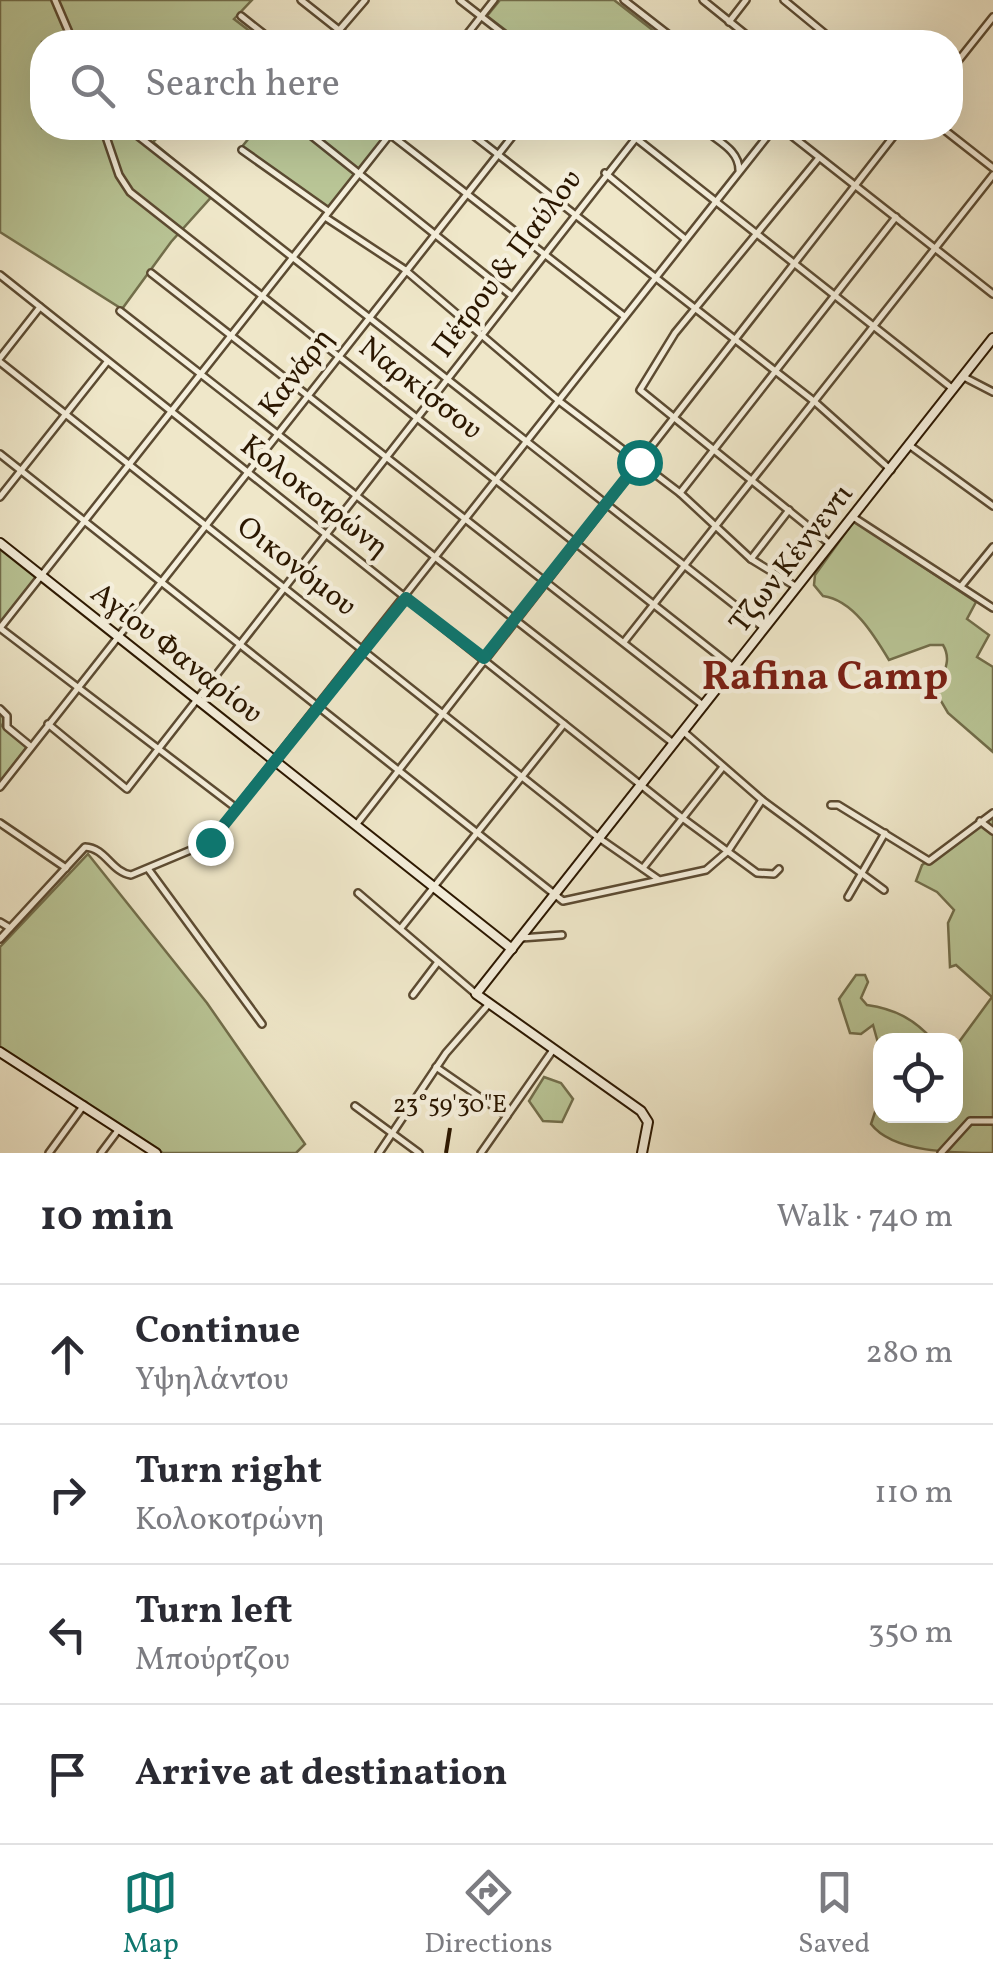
<!DOCTYPE html>
<meta charset="utf-8">
<style>
:root{--surface:#fff;--page:#f2f2f3;--text:#2b2b33;--muted:#7c7c81;--line:#e1e1e2;--accent:#0f766e}
body{margin:0;font-family:Vollkorn,serif;background:var(--page);color:var(--text)}
.controls{position:absolute;right:30px;bottom:30px;display:grid;overflow:hidden;border-radius:20px;box-shadow:0 10px 40px #0002}
.controls button{width:90px;height:90px;display:grid;place-items:center;padding:0;border:0;border-bottom:2px solid var(--line);background:var(--surface);color:var(--text);font:50px sans-serif}
.stop{position:absolute;width:30px;height:30px;margin:-22px;border:8px solid #0f766e;border-radius:50%;background:#fff}
.stop.end{background:#0f766e;border-color:#fff;box-shadow:0 2px 10px #0008}
.list{margin:0;padding:0;list-style:none}
h2{display:flex;justify-content:space-between;align-items:center;height:130px;margin:0;padding:0 40px;font-size:42px}
h2 small{font-size:32px;font-weight:400;color:var(--muted)}
.list li{display:grid;grid-template-columns:65px 1fr auto;gap:30px;align-items:center;box-sizing:border-box;height:140px;padding:0 40px;border-top:2px solid var(--line)}
.list b{display:block;font-size:38px;white-space:nowrap}
.list p{margin:0;font-size:32px;white-space:nowrap;color:var(--muted)}
.list em{font-size:32px;font-style:normal;color:var(--muted)}
.icon{flex:none;width:55px;height:55px;fill:none;stroke:currentColor;stroke-width:2;stroke-linecap:round;stroke-linejoin:round}
.map{position:relative;flex:none;width:993px;height:1153px;overflow:hidden}
.search{position:absolute;background:var(--surface);box-shadow:0 10px 40px #0002;left:30px;right:30px;top:30px;height:110px;display:flex;align-items:center;gap:25px;box-sizing:border-box;padding:0 35px;border-radius:40px;color:var(--muted);font-size:38px}
.sheet{height:690px;background:var(--surface)}
nav{display:flex;justify-content:space-around;align-items:center;box-sizing:border-box;height:140px;border-top:2px solid var(--line);background:var(--surface);font-size:28px;color:var(--muted)}
nav a{display:grid;justify-items:center;gap:5px}
nav .on{color:var(--accent)}
.map>svg:first-child{display:block}
.green{fill:#b9c596;stroke:#726e4b;stroke-width:2.5}
.lines{fill:none;stroke-linecap:round;stroke-linejoin:round}
.street-casing{stroke:#5c4b32;stroke-width:10}
.secondary-casing{stroke:#2b1700;stroke-width:12}
.street{stroke:#f5efdc;stroke-width:5}
.secondary{stroke:#f5efdc;stroke-width:8}
.route{stroke:#0f766e;stroke-width:12}
.ticks{fill:none;stroke:#2b1700;stroke-width:4}
.labels{text-anchor:middle;dominant-baseline:central;stroke-width:9;stroke-linejoin:round;paint-order:stroke}
.street-label{font-size:30px;fill:#2b1700;stroke:#f5efdc}
.district-label{font-size:40px;font-weight:bold;fill:#7a1f14;stroke:#f5efdc}
.ticks-label{font-size:25px;text-anchor:middle;fill:#2b1700;stroke:#f5efdc;stroke-width:9;stroke-linejoin:round;paint-order:stroke}
</style>
<div class="map">
<svg width="993" height="1153" viewBox="0 0 993 1153">
<rect width="100%" height="100%" fill="#efe7c9"/>
<filter id="stains"><feTurbulence type="fractalNoise" baseFrequency=".002" numOctaves="4"/><feColorMatrix values="0 0 0 0 .2 0 0 0 0 .09 0 0 0 0 .02 0 0 0 .5 -.17"/></filter>
<radialGradient id="worn" r=".72"><stop offset=".6" stop-color="#630" stop-opacity="0"/><stop offset="1" stop-color="#630" stop-opacity=".3"/></radialGradient>
<!-- green -->
<g class="green">
<polygon points="0,0 252,0 234,19 264,42 42,42 42,128 167,128 153,142 214,194 171,242 122,309 0,232"/>
<polygon points="500,0 614,0 668,42 521,42 487,16"/>
<polygon points="257,128 376,128 385,135 354,180 327,209 241,148"/>
<path d="M854 521 976 602 967 619 989 635 977 657 993 667V752L948 713 938 696C939 677 954 663 943 645H930L889 660C874 635 853 600 823 596L814 585 815 575Z"/>
<polygon points="0,548 39,576 0,624"/>
<polygon points="0,714 5,718 2,726 28,746 0,782"/>
<path d="M993 816V1153C955 1153 893 1153 871 1124L880 1097V1116H956V1046L992 997 956 965 950 967 948 923 954 910 937 892 916 881 922 865Z"/>
<polygon points="88,854 207,1003 305,1144 296,1153 163,1153 0,1048 0,947"/>
<path d="M856 975H865L868 982 861 998 867 1005C895 1009 914 1019 933 1040H880V1050L873 1025 861 1034 850 1033 839 999Z"/>
<polygon points="544,1077 561,1083 573,1099 562,1122 543,1121 529,1101"/>
</g>
<g class="lines">
<defs>
<g id="street">
<polyline points="55,0 73,42"/>
<polyline points="301,0 354,42"/>
<polyline points="460,0 514,42"/>
<polyline points="624,0 678,42"/>
<polyline points="703,0 755,42"/>
<polyline points="784,0 835,42"/>
<polyline points="241,16 274,42"/>
<polyline points="729,22 746,0"/>
<polyline points="329,42 365,0"/>
<polyline points="461,42 494,0"/>
<polyline points="950,71 993,17"/>
<polyline points="103,128 119,175 130,192 733,667"/>
<polyline points="128,128 764,628"/>
<polyline points="302,128 512,296"/>
<polyline points="382,128 624,316"/>
<polyline points="464,128 815,402 891,470"/>
<polyline points="623,128 953,389"/>
<path d="M703 128C716 141 739 149 739 170"/>
<polyline points="782,128 993,294"/>
<polyline points="942,128 993,168"/>
<polyline points="242,150 328,211"/>
<polyline points="818,159 675,333 640,390 830,544"/>
<polyline points="605,173 684,238"/>
<polyline points="325,217 404,269 559,401 680,493 751,559 795,586"/>
<polyline points="151,273 704,706"/>
<polyline points="0,275 681,817 757,873 774,874 779,869"/>
<polyline points="120,311 673,743"/>
<polyline points="0,358 40,307"/>
<polyline points="0,362 599,838 658,879"/>
<polyline points="964,377 993,392"/>
<polyline points="909,445 993,506"/>
<polyline points="0,454 563,901 706,870 728,851 762,800"/>
<polyline points="680,493 896,217"/>
<polyline points="0,497 107,362"/>
<polyline points="853,517 993,608"/>
<polyline points="751,559 789,510"/>
<polyline points="962,585 993,547"/>
<polyline points="0,628 395,128"/>
<polyline points="0,628 236,808"/>
<polyline points="624,642 993,175"/>
<polyline points="0,709 7,716 7,727 29,745"/>
<polyline points="48,724 127,789 636,138"/>
<polyline points="684,732 762,800 884,890"/>
<polyline points="0,787 519,128"/>
<polyline points="831,805 838,805 929,861 993,813"/>
<polyline points="980,821 993,831"/>
<polyline points="0,823 66,868"/>
<polyline points="356,825 900,128"/>
<polyline points="643,868 723,767"/>
<polyline points="149,870 262,1024"/>
<polyline points="358,893 476,994"/>
<polyline points="848,897 885,833"/>
<polyline points="0,922 10,928"/>
<polyline points="401,928 564,724"/>
<polyline points="521,938 562,935"/>
<path d="M0 939 85 847C106 848 111 872 131 875L210 842 774 128"/>
<polyline points="413,995 438,962"/>
<polyline points="436,1067 507,1116"/>
<polyline points="355,1106 419,1153"/>
<polyline points="49,1153 84,1105"/>
<polyline points="101,1153 119,1129"/>
<polyline points="379,1153 446,1053 488,1005"/>
<polyline points="481,1153 553,1050"/>
<polyline points="941,1153 970,1121 993,1121"/>
</g>
<g id="secondary">
<polyline points="0,543 512,949"/>
<polyline points="0,1052 156,1153"/>
<polyline points="642,1153 648,1122 641,1111 476,994 993,338"/>
</g>
</defs>
<!-- street casing -->
<use href="#street" class="street-casing"/>
<!-- secondary casing -->
<use href="#secondary" class="secondary-casing"/>
<!-- street -->
<use href="#street" class="street"/>
<!-- secondary -->
<use href="#secondary" class="secondary"/>
</g>
<g class="lines">
<!-- route -->
<polyline class="route" points="210,842 406,598 484,658 639,462"/>
</g>
<!-- ticks -->
<path class="ticks" d="M446 1153 450 1128"/>
<g class="labels">
<!-- street labels -->
<g class="street-label">
<text transform="translate(508 264) rotate(-53)">Πέτρου &amp; Παύλου</text>
<text transform="translate(297 373) rotate(-53)">Κανάρη</text>
<text transform="translate(420 389) rotate(38)">Ναρκίσσου</text>
<text transform="translate(314 497) rotate(38)">Κολοκοτρώνη</text>
<text transform="translate(792 559) rotate(-52)">Τζων Κέννεντι</text>
<text transform="translate(296 567) rotate(38)">Οικονόμου</text>
<text transform="translate(176 654) rotate(38)">Αγίου Φαναρίου</text>
</g>
<!-- district labels -->
<g class="district-label">
<text x="825" y="679">Rafina Camp</text>
</g>
</g>
<g class="ticks-label">
<text x="450" y="1112">23°59'30"E</text>
</g>
<rect width="100%" height="100%" filter="url(#stains)"/>
<rect width="100%" height="100%" fill="url(#worn)"/>
</svg>
<div class="controls">
<button><svg class="icon" aria-label="locate" viewBox="0 0 24 24"><circle cx="12" cy="12" r="6"/><path d="M12 2v4M12 18v4M2 12h4M18 12h4"/></svg></button>
</div>
<div class="stop" style="left:639px;top:462px"></div>
<div class="stop end" style="left:210px;top:842px"></div>
<div class="search"><svg class="icon" aria-label="search" viewBox="0 0 24 24"><circle cx="10" cy="10" r="6"/><path d="M15 15l6 6"/></svg>Search here</div>
</div>
<section class="sheet">
<h2>10 min<small>Walk · 740 m</small></h2>
<ul class="list">
<li><svg class="icon" aria-label="ahead" viewBox="0 0 24 24"><path d="M12 20V5M6 11l6-6 6 6"/></svg><div><b>Continue</b><p>Υψηλάντου</p></div><em>280 m</em></li>
<li><svg class="icon" aria-label="right" viewBox="0 0 24 24"><path d="M7 20v-9h11M14 6l5 5-5 5"/></svg><div><b>Turn right</b><p>Κολοκοτρώνη</p></div><em>110 m</em></li>
<li><svg class="icon" aria-label="left" viewBox="0 0 24 24"><path d="M17 20v-9H6M10 6l-5 5 5 5"/></svg><div><b>Turn left</b><p>Μπούρτζου</p></div><em>350 m</em></li>
<li><svg class="icon" aria-label="arrive" viewBox="0 0 24 24"><path d="M6 21V4h12l-3 4 3 4H6"/></svg><div><b>Arrive at destination</b></div></li>
</ul>
</section>
<nav>
<a class="on"><svg class="icon" aria-label="map" viewBox="0 0 24 24"><path d="M3 6l6-2 6 2 6-2v14l-6 2-6-2-6 2zM9 4v14M15 6v14"/></svg>Map</a>
<a><svg class="icon" aria-label="directions" viewBox="0 0 24 24"><path d="M12 3l9 9-9 9-9-9zM9 14v-3h6M13 9l2 2-2 2"/></svg>Directions</a>
<a><svg class="icon" aria-label="saved" viewBox="0 0 24 24"><path d="M7 4h10v16l-5-4-5 4z"/></svg>Saved</a>
</nav>
